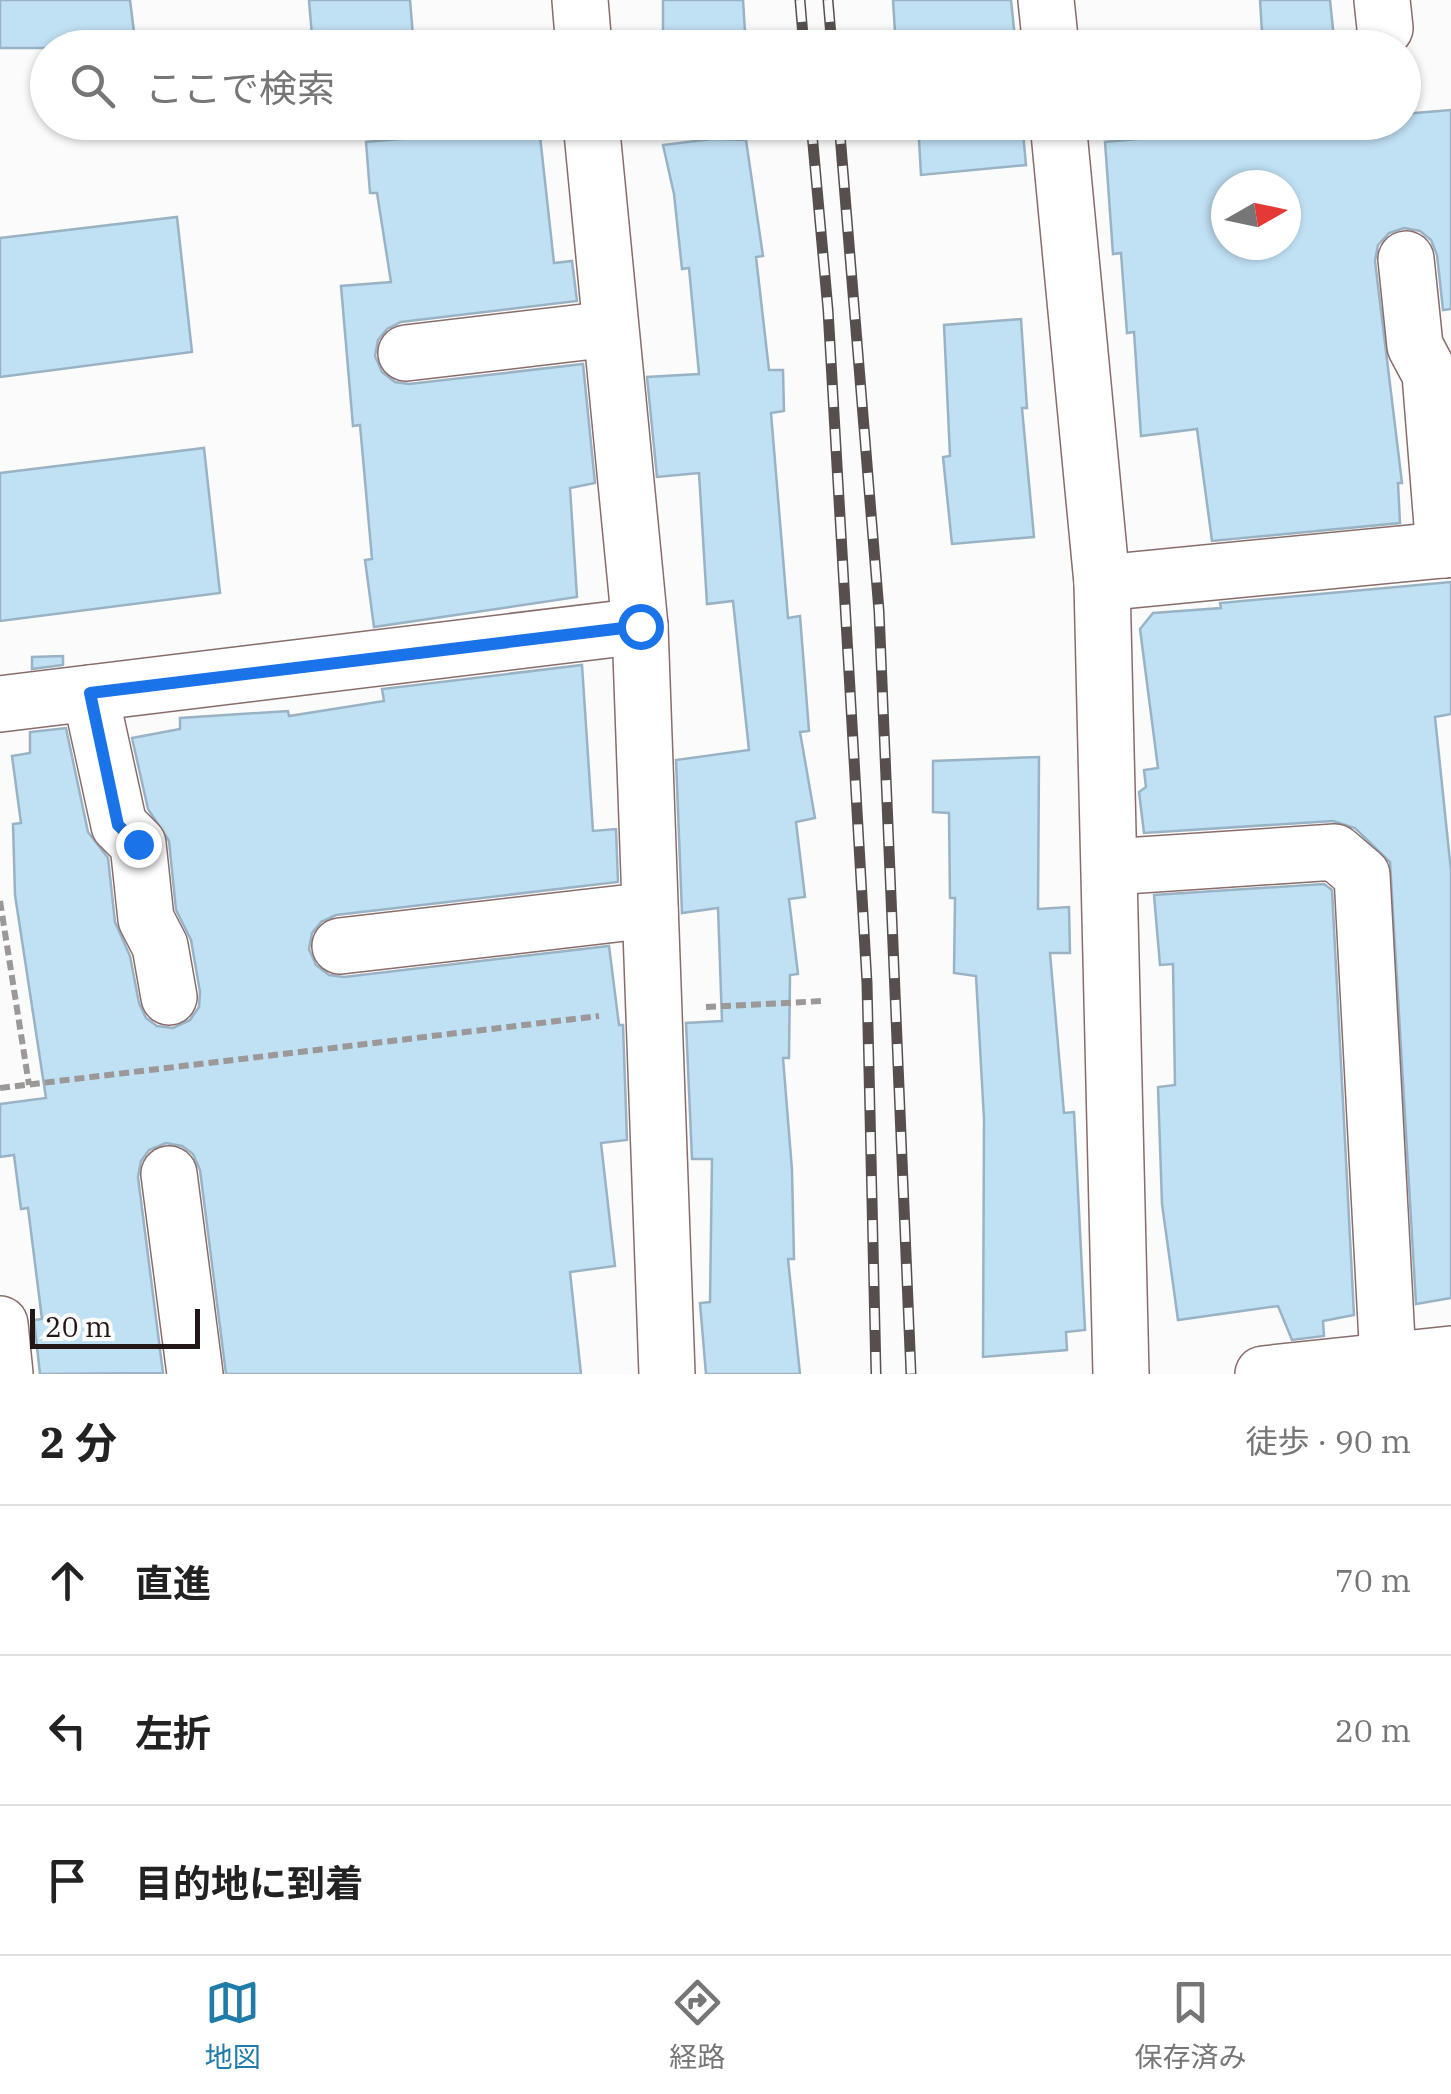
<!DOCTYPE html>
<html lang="ja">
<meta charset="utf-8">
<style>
:root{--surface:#fff;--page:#f2f2f2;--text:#222;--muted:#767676;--line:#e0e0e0;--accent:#1f7ba8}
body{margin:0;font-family:"IBM Plex Serif","Noto Sans JP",serif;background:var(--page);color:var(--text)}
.compass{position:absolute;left:1211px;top:170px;width:90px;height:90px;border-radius:50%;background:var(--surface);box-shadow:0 2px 8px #0004;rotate:81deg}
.scale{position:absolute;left:30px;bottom:25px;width:170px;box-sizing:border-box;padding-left:10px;border:5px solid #221716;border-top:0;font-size:28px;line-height:35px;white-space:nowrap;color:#221716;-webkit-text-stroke:8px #fbfbfb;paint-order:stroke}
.stop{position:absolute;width:30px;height:30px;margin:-22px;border:8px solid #1a73e8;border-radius:50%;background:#fff}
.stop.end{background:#1a73e8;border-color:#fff;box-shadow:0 2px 10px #0008}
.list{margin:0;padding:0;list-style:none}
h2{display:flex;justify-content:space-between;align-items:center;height:130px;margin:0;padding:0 40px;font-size:42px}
h2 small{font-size:32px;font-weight:400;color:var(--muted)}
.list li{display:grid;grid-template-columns:65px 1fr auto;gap:30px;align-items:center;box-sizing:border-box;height:150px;padding:0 40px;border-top:2px solid var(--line)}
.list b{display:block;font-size:38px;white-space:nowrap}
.list em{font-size:32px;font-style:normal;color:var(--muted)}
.icon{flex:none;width:55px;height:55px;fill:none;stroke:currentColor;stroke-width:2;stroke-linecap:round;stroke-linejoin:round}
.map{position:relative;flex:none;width:1451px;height:1374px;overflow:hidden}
.search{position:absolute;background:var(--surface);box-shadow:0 2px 8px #0004;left:30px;right:30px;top:30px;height:110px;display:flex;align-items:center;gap:25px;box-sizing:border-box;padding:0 35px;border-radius:55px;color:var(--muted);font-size:38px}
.sheet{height:580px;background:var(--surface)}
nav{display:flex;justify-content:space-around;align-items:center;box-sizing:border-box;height:140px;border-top:2px solid var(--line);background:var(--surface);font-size:28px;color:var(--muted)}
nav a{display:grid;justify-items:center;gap:5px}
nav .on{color:var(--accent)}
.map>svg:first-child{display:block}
.building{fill:#c0e0f4;stroke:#99b3c4;stroke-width:2.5;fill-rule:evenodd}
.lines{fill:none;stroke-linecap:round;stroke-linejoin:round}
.minor-casing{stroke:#896c6a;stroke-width:58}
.path{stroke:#9d9898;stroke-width:6;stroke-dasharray:10 5;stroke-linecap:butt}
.minor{stroke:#fff;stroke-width:55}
.rail-casing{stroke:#574f4e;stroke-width:11}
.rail{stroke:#fbfbfb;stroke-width:8;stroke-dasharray:22;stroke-linecap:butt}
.route{stroke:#1a73e8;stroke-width:12}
</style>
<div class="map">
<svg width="1451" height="1374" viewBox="0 0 1451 1374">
<rect width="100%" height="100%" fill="#fbfbfb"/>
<!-- building -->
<g class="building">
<polygon points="0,0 130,0 136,48 0,48"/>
<polygon points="309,0 410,0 414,48 313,48"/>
<polygon points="663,0 743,0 746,48 663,48"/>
<polygon points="893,0 1011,0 1016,48 896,48"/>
<polygon points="1260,0 1330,0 1335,48 1263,48"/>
<path d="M1451 110V309L1443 310 1437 255 1431 240 1420 231 1404 228 1389 233 1378 245 1375 261 1402 483H1398L1400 523 1212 541 1197 429 1141 436 1134 332 1127 333 1121 253 1113 254 1105 142 1314 122H1404V114ZM1226 185H1286V245H1226Z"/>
<polygon points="918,122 1022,122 1026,165 921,175"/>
<polygon points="539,127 554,263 572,261 577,301 401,322 387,329 378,340 375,356 382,372 395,382 409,384 583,364 595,483 570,488 577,597 374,627 365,560 372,559 360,425 353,426 341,286 391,282 377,193 370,193 366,142"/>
<polygon points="712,139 746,140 763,256 756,257 769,370 783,370 784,411 771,413 788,618 800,616 809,731 800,732 815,818 796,822 805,897 789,899 798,974 790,975 789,1058 783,1058 792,1170 794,1259 788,1259 800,1374 706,1374 700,1303 710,1302 712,1159 692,1159 686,1023 722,1021 718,908 682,913 676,760 749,750 733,601 707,604 699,473 657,477 647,377 699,374 689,268 682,269 674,194 663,145"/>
<polygon points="177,217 192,352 0,377 0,238"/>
<polygon points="1021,319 1027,408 1022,408 1034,537 952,544 943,457 950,456 944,325"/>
<polygon points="204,448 220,593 0,621 0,473"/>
<polygon points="1451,582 1451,714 1435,717 1451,871 1451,1298 1416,1304 1390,862 1355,828 1333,821 1144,833 1139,792 1146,787 1144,770 1158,768 1140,629 1153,613 1221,608 1220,603"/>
<polygon points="63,656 63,665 32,669 32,657"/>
<polygon points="582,665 593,831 616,829 618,882 336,915 321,922 312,933 309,949 316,965 329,975 344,977 609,946 619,1025 623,1025 627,1140 601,1143 615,1266 570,1272 581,1374 226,1374 200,1170 193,1154 182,1146 166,1143 149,1150 141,1161 138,1177 163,1373 40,1374 34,1320 42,1319 28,1208 21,1209 14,1155 0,1157 0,1104 46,1098 15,895 13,824 21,823 12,756 30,753 30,732 66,728 88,832 108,858 115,922 130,956 139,1003 146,1018 157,1026 173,1028 190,1020 199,1007 200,992 191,940 176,910 169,841 148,809 132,738 180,729 180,718 288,711 289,716 384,701 382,689"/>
<polygon points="1039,757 1038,909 1069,907 1070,953 1050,953 1064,1113 1074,1112 1085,1330 1066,1332 1067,1350 983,1357 984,1119 976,976 954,973 955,898 950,898 949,813 933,812 933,761"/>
<polygon points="1324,884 1332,890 1354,1315 1323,1321 1324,1336 1292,1340 1278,1306 1178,1320 1162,1204 1158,1087 1175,1085 1173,964 1160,965 1154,895"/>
</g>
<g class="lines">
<defs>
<g id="minor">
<polyline points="580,0 584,48"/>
<polyline points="1046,0 1051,48"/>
<polyline points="1382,0 1385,28"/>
<polyline points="591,122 640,626 667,1374"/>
<polyline points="1058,122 1102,583 1121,1374"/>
<polyline points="1406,259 1415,346 1430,374 1444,550"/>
<polyline points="406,353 610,329"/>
<polyline points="1102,583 1451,549"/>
<polyline points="90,693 119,825 138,844 146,919 160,946 169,997"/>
<polyline points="0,704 640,626"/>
<polyline points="1110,867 1335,852 1362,875 1388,1360"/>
<polyline points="340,946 650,910"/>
<polyline points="169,1174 195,1374"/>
<polyline points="0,1324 5,1374"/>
<polyline points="1263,1374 1451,1354"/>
</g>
</defs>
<!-- minor casing -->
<use href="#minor" class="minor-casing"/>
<!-- path -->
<g class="path">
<polyline points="0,901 29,1085"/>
<polyline points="706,1007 823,1001"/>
<polyline points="0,1088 599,1016"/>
</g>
<!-- minor -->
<use href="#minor" class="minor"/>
<defs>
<g id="rail">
<polyline points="800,0 804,48"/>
<polyline points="828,0 832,48"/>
<polyline points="811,122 828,310 867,983 876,1374"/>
<polyline points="839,122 879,611 911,1374"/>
</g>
</defs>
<!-- rail casing -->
<use href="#rail" class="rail-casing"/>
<!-- rail -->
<use href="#rail" class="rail"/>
</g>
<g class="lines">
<!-- route -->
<polyline class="route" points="138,844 118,825 90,693 640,626"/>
</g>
</svg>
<svg class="compass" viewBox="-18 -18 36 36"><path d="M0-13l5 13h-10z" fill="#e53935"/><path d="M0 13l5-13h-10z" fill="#767676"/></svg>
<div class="scale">20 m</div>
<div class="stop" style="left:640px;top:626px"></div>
<div class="stop end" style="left:138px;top:844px"></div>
<div class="search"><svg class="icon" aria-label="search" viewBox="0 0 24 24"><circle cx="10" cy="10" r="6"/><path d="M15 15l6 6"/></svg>ここで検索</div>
</div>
<section class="sheet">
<h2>2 分<small>徒歩 · 90 m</small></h2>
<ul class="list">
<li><svg class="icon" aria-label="ahead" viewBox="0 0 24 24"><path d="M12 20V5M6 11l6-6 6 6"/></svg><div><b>直進</b></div><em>70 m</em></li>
<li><svg class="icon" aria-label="left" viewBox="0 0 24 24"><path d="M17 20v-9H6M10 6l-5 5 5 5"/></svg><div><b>左折</b></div><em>20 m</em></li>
<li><svg class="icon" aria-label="arrive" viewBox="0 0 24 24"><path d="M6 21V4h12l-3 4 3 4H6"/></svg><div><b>目的地に到着</b></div></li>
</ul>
</section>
<nav>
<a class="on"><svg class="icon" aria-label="map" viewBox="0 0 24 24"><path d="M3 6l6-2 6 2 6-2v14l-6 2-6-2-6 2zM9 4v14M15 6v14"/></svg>地図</a>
<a><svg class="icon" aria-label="directions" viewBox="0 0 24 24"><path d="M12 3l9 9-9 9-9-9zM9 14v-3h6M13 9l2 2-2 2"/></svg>経路</a>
<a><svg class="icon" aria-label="saved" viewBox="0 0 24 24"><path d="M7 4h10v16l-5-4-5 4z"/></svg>保存済み</a>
</nav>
